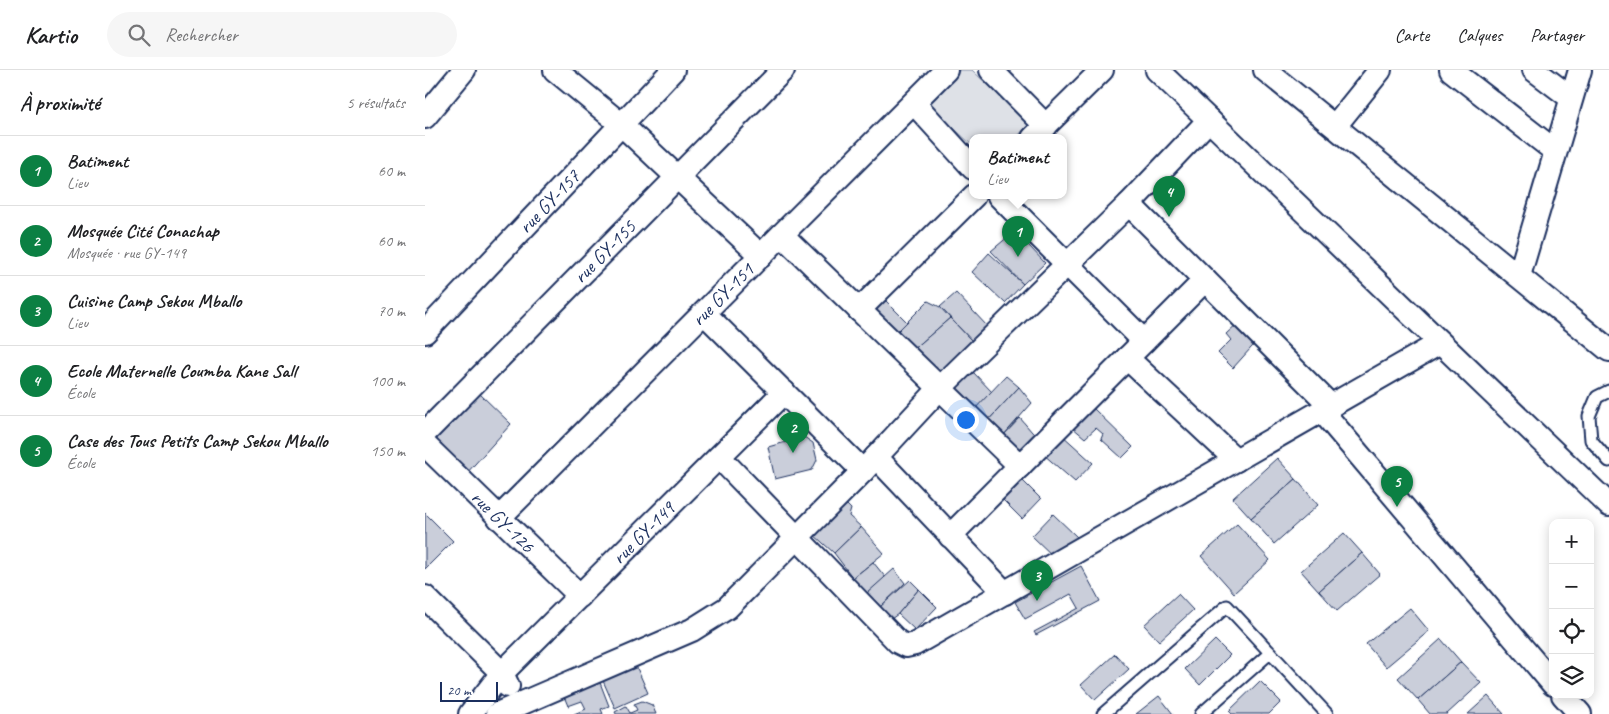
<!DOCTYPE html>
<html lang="fr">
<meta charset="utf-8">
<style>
:root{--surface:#fff;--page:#f6f6f6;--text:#202124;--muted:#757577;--line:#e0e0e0;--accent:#0b8043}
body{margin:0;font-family:Caveat,sans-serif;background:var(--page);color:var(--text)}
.controls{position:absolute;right:15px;bottom:15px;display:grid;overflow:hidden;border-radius:10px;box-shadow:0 2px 12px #0003}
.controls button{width:45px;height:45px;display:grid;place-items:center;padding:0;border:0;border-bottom:1px solid var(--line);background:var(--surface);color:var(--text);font:25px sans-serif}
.scale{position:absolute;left:15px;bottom:12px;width:58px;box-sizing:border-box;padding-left:5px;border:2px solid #1b2f5e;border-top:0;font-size:14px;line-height:18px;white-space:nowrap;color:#1b2f5e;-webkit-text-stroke:4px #fff;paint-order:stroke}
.you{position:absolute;left:540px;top:349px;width:18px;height:18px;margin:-12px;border:4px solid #fff;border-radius:50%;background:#1a73e8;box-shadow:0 0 0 8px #1a73e833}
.badge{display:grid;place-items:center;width:32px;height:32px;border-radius:50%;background:var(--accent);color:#fff;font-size:16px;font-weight:700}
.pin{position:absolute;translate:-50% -41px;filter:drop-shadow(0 1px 2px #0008)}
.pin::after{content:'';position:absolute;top:26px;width:18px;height:15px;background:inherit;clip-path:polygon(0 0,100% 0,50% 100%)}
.popup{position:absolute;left:544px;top:64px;width:98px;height:65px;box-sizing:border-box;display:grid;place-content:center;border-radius:10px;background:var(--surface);filter:drop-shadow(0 1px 4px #0005);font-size:16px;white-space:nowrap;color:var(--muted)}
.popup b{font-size:19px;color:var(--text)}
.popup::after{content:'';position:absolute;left:50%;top:100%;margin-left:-10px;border:10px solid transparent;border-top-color:var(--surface)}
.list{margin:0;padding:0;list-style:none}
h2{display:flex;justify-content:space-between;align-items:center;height:65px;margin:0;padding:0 20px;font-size:21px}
h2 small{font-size:16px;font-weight:400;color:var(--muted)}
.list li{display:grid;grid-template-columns:32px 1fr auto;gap:15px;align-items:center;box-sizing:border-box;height:70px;padding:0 20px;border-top:1px solid var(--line)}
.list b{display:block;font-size:19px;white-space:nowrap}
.list p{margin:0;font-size:16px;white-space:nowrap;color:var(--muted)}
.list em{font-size:16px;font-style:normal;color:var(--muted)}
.icon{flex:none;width:28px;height:28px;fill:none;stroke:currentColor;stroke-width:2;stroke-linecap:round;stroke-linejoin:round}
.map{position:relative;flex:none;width:1184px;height:644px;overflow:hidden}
header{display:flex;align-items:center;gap:30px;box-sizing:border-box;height:70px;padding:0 25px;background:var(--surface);border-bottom:1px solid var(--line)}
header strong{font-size:24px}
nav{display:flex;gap:28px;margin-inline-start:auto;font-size:18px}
.search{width:350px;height:45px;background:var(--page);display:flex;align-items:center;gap:12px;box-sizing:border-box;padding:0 18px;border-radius:28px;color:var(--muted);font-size:19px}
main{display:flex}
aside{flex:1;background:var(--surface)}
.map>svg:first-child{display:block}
.green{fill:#dee1e7;stroke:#7c88a2}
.building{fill:#caceda;stroke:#1b2f5e}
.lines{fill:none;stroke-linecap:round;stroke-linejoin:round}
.service-casing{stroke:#1b2f5e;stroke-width:15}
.minor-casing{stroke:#1b2f5e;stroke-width:26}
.service{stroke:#fff;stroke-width:11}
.minor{stroke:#fff;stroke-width:22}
.labels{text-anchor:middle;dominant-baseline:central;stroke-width:4;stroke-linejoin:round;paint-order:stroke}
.street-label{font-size:20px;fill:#1b2f5e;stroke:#fff}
</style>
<header>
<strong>Kartio</strong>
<div class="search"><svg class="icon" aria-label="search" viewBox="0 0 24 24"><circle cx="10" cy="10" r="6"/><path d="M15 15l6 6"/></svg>Rechercher</div>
<nav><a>Carte</a><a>Calques</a><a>Partager</a></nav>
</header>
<main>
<aside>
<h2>À proximité<small>5 résultats</small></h2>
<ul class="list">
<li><span class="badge">1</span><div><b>Batiment</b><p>Lieu</p></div><em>60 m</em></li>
<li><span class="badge">2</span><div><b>Mosquée Cité Conachap</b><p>Mosquée · rue GY-149</p></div><em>60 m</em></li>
<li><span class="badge">3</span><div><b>Cuisine Camp Sekou Mballo</b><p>Lieu</p></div><em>70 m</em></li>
<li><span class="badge">4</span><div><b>Ecole Maternelle Coumba Kane Sall</b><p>École</p></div><em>100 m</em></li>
<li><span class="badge">5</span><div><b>Case des Tous Petits Camp Sekou Mballo</b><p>École</p></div><em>150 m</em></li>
</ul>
</aside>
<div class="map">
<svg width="1184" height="644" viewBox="0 0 1184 644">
<rect width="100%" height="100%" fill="#fff"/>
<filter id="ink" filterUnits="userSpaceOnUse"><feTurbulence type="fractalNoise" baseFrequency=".02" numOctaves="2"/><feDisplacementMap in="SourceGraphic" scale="10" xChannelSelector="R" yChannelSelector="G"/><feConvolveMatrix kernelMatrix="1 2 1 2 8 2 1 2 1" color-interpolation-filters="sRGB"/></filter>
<g filter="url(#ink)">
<!-- green -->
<polygon class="green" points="535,0 547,0 604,54 591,68 548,68 548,76 503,34"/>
<!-- building -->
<g class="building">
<polygon points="590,161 620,193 598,214 566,181"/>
<polygon points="564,183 598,214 580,233 547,202"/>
<polygon points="531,223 563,257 547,271 515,237"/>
<polygon points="460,230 482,252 470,264 447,242"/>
<polygon points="503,231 515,237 525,248 489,279 470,264"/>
<polygon points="525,248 547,271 511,305 489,279"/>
<polygon points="815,251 835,268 808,298 793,283 806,270 801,264"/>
<polygon points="548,302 567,322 547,342 527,322"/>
<polygon points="581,306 594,317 560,354 547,342"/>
<polygon points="594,317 607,333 577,367 560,354"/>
<polygon points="54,323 86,354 41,404 9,366"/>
<polygon points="667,337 708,377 697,388 676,369 678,364 671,358 660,368 647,357"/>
<polygon points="595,348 613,369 597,384 577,367"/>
<polygon points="636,364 668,393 650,412 618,384"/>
<polygon points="379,367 388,373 392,390 387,400 350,409 343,377"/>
<polygon points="852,388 871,409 826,448 808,428"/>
<polygon points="596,409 616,429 597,449 577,429"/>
<polygon points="871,409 893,435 849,474 826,448"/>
<polygon points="420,433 426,439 424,446 436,457 409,483 388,464"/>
<polygon points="0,443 28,471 0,499"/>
<polygon points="628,444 652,467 631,489 607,466"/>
<polygon points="812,454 845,490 809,523 776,486"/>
<polygon points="436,457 459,483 428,508 409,483"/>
<polygon points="919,463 937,483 894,521 876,501"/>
<polygon points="937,483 955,504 912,541 894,521"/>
<polygon points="448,492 461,508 441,524 428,508"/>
<polygon points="656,496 675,531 611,565 609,562 654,538 646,524 600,549 590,532"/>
<polygon points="469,499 480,513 455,537 441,524"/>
<polygon points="485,510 494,519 473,544 466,549 455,537"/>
<polygon points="494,519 512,537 490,560 473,544"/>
<polygon points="753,524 768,540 734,571 719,555"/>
<polygon points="985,538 1004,561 961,597 941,574"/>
<polygon points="1016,569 1036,592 993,630 973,608"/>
<polygon points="790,570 805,585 775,615 760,599"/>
<polygon points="690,584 704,599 670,630 656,615"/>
<polygon points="208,589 223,623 190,638 175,604"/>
<polygon points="1036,592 1056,613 1022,644 1005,644 993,630"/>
<polygon points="174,610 184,636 176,639 178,644 149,644 161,639 157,631 143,636 138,624"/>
<polygon points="835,611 856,632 844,644 807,644 804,641"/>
<polygon points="734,626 748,644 711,644"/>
<polygon points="1063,626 1079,644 1043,644"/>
<polygon points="217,631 227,635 231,644 191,644 190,642 201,636 205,643 212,640 209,634"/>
</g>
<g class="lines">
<defs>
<g id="service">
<polyline points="1184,321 1172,327 1164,346 1166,370 1184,391"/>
<polyline points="678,644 802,536 902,644"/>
<polyline points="776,644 845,583"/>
</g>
<g id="minor">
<polyline points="130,0 197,55 336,186"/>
<polyline points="566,0 621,56"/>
<polyline points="732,0 1184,435"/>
<polyline points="840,0 1184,280"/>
<polyline points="1026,0 1130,81"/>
<polyline points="1109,0 1146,28"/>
<polyline points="489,33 548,98"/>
<polyline points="0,47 39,0"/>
<polyline points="910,56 955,0"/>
<polyline points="608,68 677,0"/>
<polyline points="574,126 719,271"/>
<polyline points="704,134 906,336"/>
<polyline points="357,165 595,396"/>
<polyline points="1094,206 1155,0"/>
<polyline points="434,240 549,126"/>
<polyline points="279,243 438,401"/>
<path id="s1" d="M0 262 248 0"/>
<polyline points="702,288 811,390"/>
<polyline points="897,341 1128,614"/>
<path id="s2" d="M0 363 358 0"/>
<path id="s3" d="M0 375 155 526"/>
<polyline points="294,387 473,572 481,576 490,574 1015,273"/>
<polyline points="451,387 580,523"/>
<path id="s4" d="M74 448 521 0"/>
<polyline points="525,466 780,210"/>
<polyline points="0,527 77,603 83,616"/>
<polyline points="1138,625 1155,644"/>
<path id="s5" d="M45 644 77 603 359 322"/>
<polyline points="72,644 267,560 302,538 438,401 515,318 704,134 784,50"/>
</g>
</defs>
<!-- service casing -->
<use href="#service" class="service-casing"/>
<!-- minor casing -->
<use href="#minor" class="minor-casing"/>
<!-- service -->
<use href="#service" class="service"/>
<!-- minor -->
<use href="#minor" class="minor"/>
</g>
</g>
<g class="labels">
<!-- street labels -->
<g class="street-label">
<text stroke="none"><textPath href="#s1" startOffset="180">rue GY-157</textPath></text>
<text stroke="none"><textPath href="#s2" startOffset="255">rue GY-155</textPath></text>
<text stroke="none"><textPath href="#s4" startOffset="316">rue GY-151</textPath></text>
<text stroke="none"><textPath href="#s3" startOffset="109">rue GY-126</textPath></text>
<text stroke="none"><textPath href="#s5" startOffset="251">rue GY-149</textPath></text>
</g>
</g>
</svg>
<div class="controls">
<button>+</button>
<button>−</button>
<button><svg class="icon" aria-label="locate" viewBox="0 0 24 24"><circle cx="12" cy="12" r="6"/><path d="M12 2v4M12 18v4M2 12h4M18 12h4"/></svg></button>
<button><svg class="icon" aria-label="layers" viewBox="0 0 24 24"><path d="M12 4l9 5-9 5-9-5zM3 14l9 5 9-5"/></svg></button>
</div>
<div class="scale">20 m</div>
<div class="you"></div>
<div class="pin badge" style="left:593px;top:187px">1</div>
<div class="popup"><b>Batiment</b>Lieu</div>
<div class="pin badge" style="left:368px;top:383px">2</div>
<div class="pin badge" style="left:612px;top:531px">3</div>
<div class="pin badge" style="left:744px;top:147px">4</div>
<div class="pin badge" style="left:972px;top:437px">5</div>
</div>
</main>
